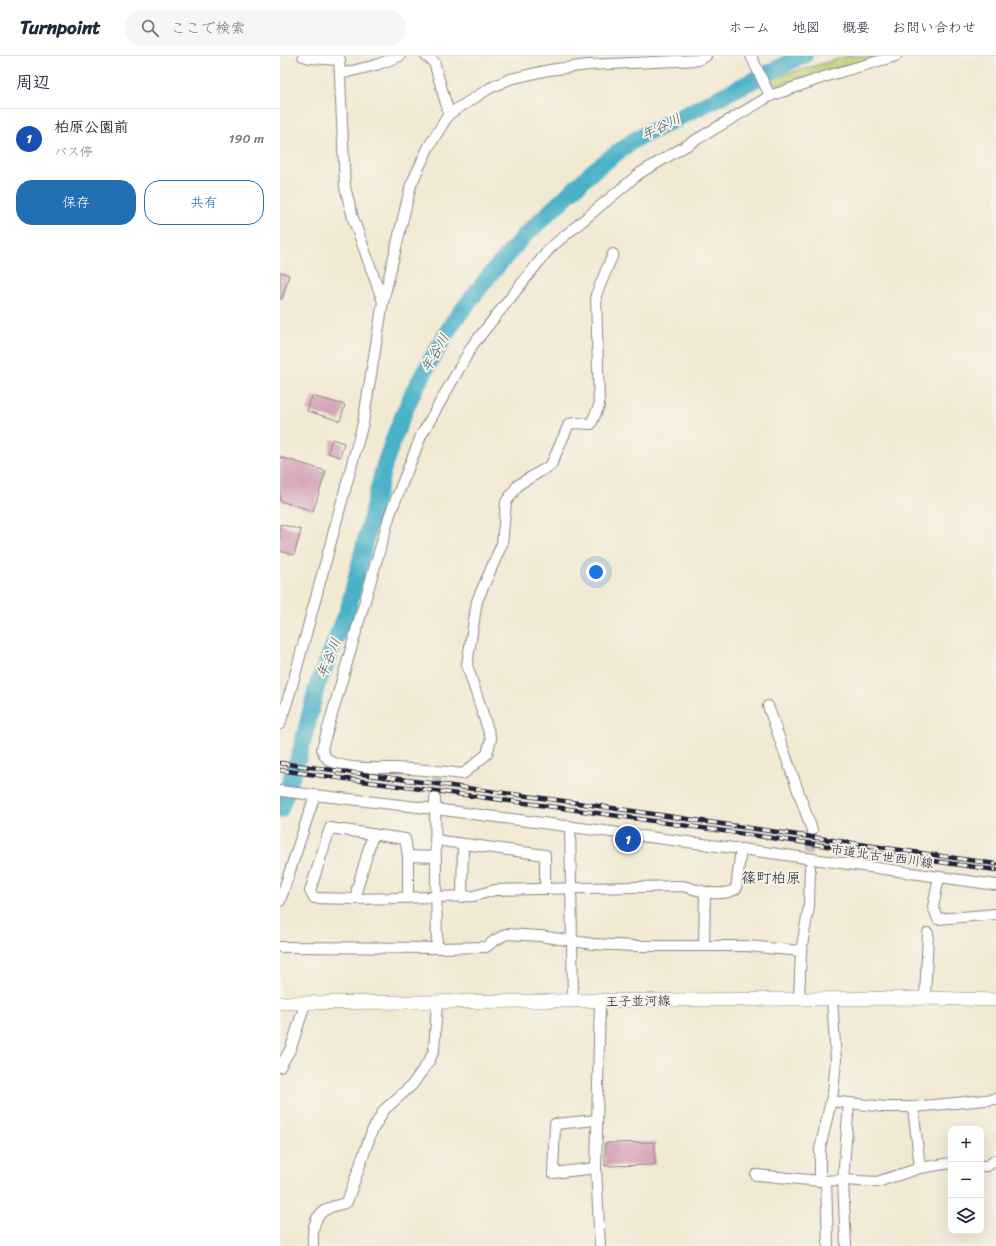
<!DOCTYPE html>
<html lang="ja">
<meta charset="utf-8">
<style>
:root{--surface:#fff;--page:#f6f6f7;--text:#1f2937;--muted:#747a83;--line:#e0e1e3;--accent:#1f6fb2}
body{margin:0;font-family:Sriracha,"Klee One",sans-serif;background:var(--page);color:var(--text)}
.controls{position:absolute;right:12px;bottom:12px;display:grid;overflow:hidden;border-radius:8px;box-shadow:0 4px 16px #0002}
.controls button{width:36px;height:36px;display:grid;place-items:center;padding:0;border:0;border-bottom:1px solid var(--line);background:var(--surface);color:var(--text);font:20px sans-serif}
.you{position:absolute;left:316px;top:516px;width:14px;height:14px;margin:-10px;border:3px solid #fff;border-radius:50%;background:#1a73e8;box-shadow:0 0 0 6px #1a73e833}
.badge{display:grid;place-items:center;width:26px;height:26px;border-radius:50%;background:var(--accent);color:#fff;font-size:13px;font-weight:700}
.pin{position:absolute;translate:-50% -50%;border:2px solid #fff;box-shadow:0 1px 4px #0006}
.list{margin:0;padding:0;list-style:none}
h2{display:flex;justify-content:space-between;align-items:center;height:52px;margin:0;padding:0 16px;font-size:17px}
h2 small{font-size:13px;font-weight:400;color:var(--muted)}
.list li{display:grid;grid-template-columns:26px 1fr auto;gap:12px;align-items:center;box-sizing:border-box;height:60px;padding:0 16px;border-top:1px solid var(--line)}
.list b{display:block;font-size:15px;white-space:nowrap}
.list p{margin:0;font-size:13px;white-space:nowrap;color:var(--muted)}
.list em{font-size:13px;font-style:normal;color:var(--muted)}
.actions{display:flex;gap:8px;padding:12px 16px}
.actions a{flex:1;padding:9px 0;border:1px solid var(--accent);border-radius:16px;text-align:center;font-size:14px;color:var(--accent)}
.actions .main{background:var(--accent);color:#fff}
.icon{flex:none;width:22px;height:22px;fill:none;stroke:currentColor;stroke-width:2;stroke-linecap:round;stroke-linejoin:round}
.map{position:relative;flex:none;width:716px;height:1190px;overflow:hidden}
header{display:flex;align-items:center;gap:24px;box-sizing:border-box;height:56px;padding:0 20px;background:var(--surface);border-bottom:1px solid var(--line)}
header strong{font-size:19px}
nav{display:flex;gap:22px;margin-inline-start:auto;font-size:14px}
.search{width:280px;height:36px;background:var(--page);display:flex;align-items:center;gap:10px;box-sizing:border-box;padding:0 14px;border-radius:16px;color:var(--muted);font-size:15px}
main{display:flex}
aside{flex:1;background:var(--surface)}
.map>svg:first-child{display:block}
.green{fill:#bacf73;stroke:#6e7857}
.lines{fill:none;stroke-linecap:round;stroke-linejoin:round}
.river{stroke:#49b1c8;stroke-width:17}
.building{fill:#d4a3b8}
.minor-tunnel{stroke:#c8c1b5;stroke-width:10;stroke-dasharray:10 5;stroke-linecap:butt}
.minor-casing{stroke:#8a8687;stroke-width:12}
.major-casing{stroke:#8a8687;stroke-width:14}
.minor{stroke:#fff;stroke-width:10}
.major{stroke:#fff;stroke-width:13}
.rail-casing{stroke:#22223b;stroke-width:4.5}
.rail{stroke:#f7f3e8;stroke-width:3;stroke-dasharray:9;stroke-linecap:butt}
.labels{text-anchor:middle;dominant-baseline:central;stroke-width:4;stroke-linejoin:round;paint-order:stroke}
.street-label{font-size:13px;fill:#22223b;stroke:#f7f3e8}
.water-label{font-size:14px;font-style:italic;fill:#325b73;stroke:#f7f3e8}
.quarter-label{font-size:15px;fill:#22223b;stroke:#f7f3e8}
</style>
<header>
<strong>Turnpoint</strong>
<div class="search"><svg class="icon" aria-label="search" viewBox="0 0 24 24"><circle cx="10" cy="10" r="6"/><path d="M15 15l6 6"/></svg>ここで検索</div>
<nav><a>ホーム</a><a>地図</a><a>概要</a><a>お問い合わせ</a></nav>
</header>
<main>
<aside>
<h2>周辺<small></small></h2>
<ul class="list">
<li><span class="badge" style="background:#1a4fb4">1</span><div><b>柏原公園前</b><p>バス停</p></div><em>190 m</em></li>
</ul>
<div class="actions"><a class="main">保存</a><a>共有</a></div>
</aside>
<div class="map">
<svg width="716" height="1190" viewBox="0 0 716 1190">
<rect width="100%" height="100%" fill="#f7f3e8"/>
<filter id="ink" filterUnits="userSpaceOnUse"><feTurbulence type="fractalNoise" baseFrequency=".025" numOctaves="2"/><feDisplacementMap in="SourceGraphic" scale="8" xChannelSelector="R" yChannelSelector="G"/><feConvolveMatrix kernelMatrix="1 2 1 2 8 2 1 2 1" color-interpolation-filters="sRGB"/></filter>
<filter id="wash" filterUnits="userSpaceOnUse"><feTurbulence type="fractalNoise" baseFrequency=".012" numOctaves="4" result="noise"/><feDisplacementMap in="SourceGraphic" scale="16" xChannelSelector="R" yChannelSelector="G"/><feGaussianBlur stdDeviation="0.9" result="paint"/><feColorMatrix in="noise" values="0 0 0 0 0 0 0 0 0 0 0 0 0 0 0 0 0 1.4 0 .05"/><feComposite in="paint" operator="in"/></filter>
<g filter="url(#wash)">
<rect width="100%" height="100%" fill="#f2e9d3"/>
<!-- green -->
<polygon class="green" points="568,0 601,0 494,30 490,23"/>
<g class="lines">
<!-- river -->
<polyline class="river" points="0,754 20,697 37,630 68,554 104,410 116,376 134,334 173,266 209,220 243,181 313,115 354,84 514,4 524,0"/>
</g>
<g id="blocks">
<!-- building -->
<g class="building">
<polygon points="0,216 9,219 2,243 0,243"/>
<polygon points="32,340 65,349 60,365 27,355"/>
<polygon points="52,383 64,387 60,401 48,397"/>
<polygon points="0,401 46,415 33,455 0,445"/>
<polygon points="0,468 21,474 14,499 0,495"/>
<polygon points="375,1086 375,1109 325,1110 325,1087"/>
</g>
</g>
</g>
<g filter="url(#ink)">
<use href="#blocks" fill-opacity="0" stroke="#8a8687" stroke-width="1"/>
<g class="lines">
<!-- minor-tunnel -->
<g class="minor-tunnel">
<polyline points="155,742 157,722"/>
<polyline points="530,810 532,774"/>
</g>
<defs>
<g id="minor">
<polyline points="23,0 30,2 60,4"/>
<polyline points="146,0 154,6 169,58"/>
<polyline points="471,0 490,40"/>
<polyline points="60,18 96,9 120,0"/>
<path d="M333 198 316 239 319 350 311 368 295 367 289 368 271 409 238 429 226 446 222 488 197 545 187 609 211 683 207 698 183 718C160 715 138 713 115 712 95 712 68 714 50 705 45 702 44 698 42 693L110 458 141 380 192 290 270 192 360 117 490 40 550 19 616 0"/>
<polyline points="103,246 131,129 148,92 169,58 210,32 230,23 269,14 308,9 418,4 426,0"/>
<polyline points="488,650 532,774"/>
<polyline points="0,668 12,630 83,367 103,246 73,162 65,131 59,0"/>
<polyline points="0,735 155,753 484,796 716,829"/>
<polyline points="155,742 157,892"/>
<polyline points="290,770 293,945"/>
<polyline points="155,784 265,799 265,833"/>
<path d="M128 800 125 783 50 772 30 835 34 842 76 843 194 840 215 834 403 830C420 835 440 842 456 833L461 793"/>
<polyline points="659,821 653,851 658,863 716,858"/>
<polyline points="128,841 128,800 155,801"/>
<polyline points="182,841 183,789"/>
<polyline points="76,843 77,833 93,778"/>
<polyline points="0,845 35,739"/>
<polyline points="424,890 425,836"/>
<polyline points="0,891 157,892 206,891 214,885 226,878 260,880 313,888 355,890 467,890 521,895"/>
<polyline points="645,942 648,877"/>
<polyline points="519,943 521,895 529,850 530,812"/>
<polyline points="0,1011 11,992 25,948"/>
<polyline points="551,1045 605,1051 633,1051 716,1043"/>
<polyline points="633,1051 640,1112"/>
<polyline points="701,1110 707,1110 716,1104"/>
<polyline points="316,1112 273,1117 275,1068 316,1064"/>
<polyline points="476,1119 540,1125 563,1124 597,1126 640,1112 671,1107"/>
<polyline points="540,1125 540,1093 553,1036 556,1004 552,943"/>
<polyline points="546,1125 548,1190"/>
<path d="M33 1190C32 1175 33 1159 49 1152 55 1149 61 1149 67 1146L92 1075 104 1054 132 1029 149 1005 154 994 157 947"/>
<polyline points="320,1190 316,1112 320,945"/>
<polyline points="566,1190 563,1124 569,1047"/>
</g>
<polyline id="major" points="0,947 645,942 716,944"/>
</defs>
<!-- minor casing -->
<use href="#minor" class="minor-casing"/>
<!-- major casing -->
<use href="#major" class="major-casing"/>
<!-- minor -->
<use href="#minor" class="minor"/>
<!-- major -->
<use href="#major" class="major"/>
<defs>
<g id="rail">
<polyline points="0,707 284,745 716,808"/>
<polyline points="0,714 282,752 716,814"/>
</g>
</defs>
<!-- rail casing -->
<use href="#rail" class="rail-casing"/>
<!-- rail -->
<use href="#rail" class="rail"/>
</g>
</g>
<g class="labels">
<!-- street labels -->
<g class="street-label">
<text transform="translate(602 800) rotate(8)">市道北古世西川線</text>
<text transform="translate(358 945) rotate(-1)">王子並河線</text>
</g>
<!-- water labels -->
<g class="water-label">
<text transform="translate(381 71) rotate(-26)">年谷川</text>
<text transform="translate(155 297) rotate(-60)">年谷川</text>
<text transform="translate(49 602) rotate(-68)">年谷川</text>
</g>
<!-- quarter labels -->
<g class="quarter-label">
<text x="491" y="822">篠町柏原</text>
</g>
</g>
</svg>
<div class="controls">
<button>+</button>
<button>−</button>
<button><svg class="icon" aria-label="layers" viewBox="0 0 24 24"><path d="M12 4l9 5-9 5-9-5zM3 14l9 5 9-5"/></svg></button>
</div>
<div class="you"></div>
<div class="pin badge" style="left:348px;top:783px;background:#1a4fb4">1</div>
</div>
</main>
